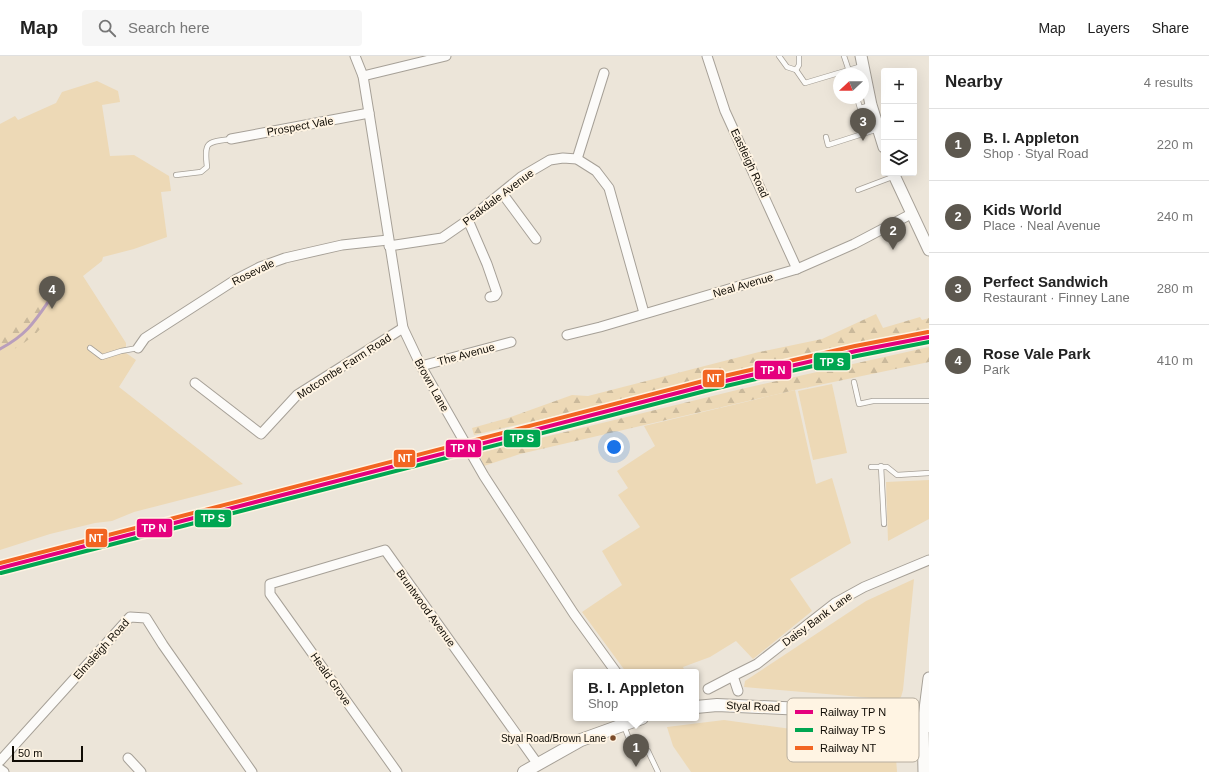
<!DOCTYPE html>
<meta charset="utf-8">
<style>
:root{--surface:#fff;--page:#f6f6f6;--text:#222;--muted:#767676;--line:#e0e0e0;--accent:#5d584f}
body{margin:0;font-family:Arial,sans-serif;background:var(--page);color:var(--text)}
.controls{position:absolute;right:12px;top:12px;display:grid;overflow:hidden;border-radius:4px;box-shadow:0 4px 16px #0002}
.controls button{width:36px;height:36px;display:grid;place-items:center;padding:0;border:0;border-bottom:1px solid var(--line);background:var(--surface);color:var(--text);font:20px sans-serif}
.compass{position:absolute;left:833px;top:12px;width:36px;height:36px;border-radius:50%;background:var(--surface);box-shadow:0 4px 16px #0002;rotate:248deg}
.scale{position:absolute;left:12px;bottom:10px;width:71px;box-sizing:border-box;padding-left:4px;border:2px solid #100c05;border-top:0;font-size:11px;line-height:14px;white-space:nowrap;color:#100c05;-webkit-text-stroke:3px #fff4e3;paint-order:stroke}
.you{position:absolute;left:614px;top:391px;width:14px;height:14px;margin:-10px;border:3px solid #fff;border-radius:50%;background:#1a73e8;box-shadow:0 0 0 6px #1a73e833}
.badge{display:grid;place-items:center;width:26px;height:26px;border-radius:50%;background:var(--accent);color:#fff;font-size:13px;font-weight:700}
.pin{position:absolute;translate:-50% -33px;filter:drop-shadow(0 1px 2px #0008)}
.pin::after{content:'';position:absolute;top:21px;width:14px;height:12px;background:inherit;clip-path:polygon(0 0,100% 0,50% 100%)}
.popup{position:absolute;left:573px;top:613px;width:126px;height:52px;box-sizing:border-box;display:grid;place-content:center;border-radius:4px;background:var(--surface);filter:drop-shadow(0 1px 3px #0005);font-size:13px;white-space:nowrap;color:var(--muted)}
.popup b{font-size:15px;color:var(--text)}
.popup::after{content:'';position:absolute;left:50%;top:100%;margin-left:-8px;border:8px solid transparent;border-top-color:var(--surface)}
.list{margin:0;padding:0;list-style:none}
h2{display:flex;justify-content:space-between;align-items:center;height:52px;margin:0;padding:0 16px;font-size:17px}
h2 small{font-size:13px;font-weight:400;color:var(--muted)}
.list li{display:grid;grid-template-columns:26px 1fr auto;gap:12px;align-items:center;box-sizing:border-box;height:72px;padding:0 16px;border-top:1px solid var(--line)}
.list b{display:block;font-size:15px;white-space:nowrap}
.list p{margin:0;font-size:13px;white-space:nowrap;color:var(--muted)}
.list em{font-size:13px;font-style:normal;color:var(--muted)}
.icon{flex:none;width:22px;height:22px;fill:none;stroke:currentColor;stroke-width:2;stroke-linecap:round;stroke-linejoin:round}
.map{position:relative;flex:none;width:929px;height:716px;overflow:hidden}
header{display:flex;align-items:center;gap:24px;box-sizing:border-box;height:56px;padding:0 20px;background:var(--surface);border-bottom:1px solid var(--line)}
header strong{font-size:19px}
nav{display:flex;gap:22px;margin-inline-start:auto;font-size:14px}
.search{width:280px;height:36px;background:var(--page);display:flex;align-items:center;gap:10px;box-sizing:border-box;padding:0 14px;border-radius:4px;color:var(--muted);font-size:15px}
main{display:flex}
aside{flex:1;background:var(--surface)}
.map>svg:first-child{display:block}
.green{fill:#edd9b6}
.forest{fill:url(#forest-firs)}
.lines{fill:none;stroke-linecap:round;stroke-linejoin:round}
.stream{stroke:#b99ebc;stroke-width:3}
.service-casing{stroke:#a6a097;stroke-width:6}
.minor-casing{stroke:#a6a097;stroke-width:11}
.tertiary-casing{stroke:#a6a097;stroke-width:13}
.secondary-casing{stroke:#a6a097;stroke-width:14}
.service{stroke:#fcfbf9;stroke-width:4.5}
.minor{stroke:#fcfbf9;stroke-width:9}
.tertiary{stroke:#fcfbf9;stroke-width:11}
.secondary{stroke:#fcfbf9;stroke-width:12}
.rail-1-casing{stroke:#fff4e3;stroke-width:7}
.rail-2-casing{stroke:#fff4e3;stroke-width:7}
.rail-3-casing{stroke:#fff4e3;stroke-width:7}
.rail-1{stroke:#e5007d;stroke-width:4}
.rail-2{stroke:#00a651;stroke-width:4}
.rail-3{stroke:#f26522;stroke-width:4}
.bus-dot{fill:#7a4b2a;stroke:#fff4e3;stroke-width:1.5}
.labels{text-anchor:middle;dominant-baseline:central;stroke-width:4;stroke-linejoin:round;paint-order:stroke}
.bus-label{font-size:10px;fill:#100c05;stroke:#fff4e3;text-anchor:end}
.street-label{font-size:11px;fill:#100c05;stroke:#fff4e3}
.key{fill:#fff4e3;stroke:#b7aea0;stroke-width:1}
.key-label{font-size:11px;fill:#100c05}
.line-badge{stroke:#fff4e3;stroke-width:1.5}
.badge-label{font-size:11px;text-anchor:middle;font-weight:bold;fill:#fff}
</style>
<header>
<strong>Map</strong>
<div class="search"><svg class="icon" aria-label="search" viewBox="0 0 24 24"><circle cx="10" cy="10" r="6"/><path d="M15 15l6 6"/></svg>Search here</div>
<nav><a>Map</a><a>Layers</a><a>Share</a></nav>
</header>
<main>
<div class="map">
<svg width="929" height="716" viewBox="0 0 929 716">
<defs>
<pattern id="forest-firs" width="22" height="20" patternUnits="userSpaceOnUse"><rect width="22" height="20" fill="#edd9b6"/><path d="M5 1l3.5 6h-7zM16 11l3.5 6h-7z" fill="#cab99b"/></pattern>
</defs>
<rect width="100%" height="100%" fill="#ece5d9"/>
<!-- green -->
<g class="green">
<polygon points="97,25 118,35 120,46 102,49 110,100 134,99 169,120 171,135 161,136 167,181 134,193 103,201 102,205 83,220 126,287 126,297 136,304 119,331 243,428 134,456 112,465 95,467 50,478 0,494 0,68 15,60 18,64 56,47 62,36"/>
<polygon points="832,328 847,397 813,404 798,335"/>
<polygon points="795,334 816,428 832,422 851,487 790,523 812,555 753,603 736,585 710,601 683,611 685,616 626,616 582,556 622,529 602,495 640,471 618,439 628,432 617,415 655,390 644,370"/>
<polygon points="929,424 929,463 888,485 886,426"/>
<polygon points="914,523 903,634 901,641 896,644 744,631 745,625 866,545"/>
<polygon points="724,664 895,687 897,716 691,716 673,690 667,671"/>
</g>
<!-- forest -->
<g class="forest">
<path d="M44 240H48C61 267 20 292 0 300V281L23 266Z"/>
<polygon points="876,258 883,272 920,261 922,264 929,262 929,273 474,379 472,372 508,362 572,339 588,340 759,296 822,283"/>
<polygon points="929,291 929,306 795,334 520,398 484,410 479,397 741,333"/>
</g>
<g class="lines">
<!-- stream -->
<path class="stream" d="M0 293C28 278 35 265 53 239"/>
<defs>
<g id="service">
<polyline points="779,0 787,11 796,14 799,9 799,0"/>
<polyline points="844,0 850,18"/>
<polyline points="796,14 805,27 862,10"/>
<polyline points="857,42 860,52 871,49"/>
<polyline points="826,81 828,89 878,73"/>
<path d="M176 119 201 116 207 111C204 85 207 86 231 83"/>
<polyline points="858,134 895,120"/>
<polyline points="90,292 102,301 121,295 138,292"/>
<polyline points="854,326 859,348 873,345 929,345"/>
<polyline points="881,410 884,468"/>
<polyline points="871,411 887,411 897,419 929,417"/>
<polyline points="624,670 631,688 648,695 658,716"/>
</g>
<g id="minor">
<polyline points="355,0 363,20 369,57 403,272 421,310 484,420 574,558 616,616"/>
<polyline points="707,0 725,55 797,213"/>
<polyline points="363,20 446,0"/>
<polyline points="231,83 369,57"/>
<polyline points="577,103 604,17"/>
<polyline points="502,137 536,183"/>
<polyline points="468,164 487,208 497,237 495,240 490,241"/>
<polyline points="389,190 442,182 468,164 521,121 550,104 563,102 577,103 596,115 609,132 644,257"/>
<polyline points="567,279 600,271 797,213 854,188 911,158"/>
<polyline points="138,292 145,282 235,224 260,211 285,202 342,189 388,184"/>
<polyline points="421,310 511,286"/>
<polyline points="195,327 261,378 297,339 403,272"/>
<polyline points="733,620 757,608 835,547 864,531 929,504"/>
<polyline points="708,633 733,620 738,635"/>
<polyline points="128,702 141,716"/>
<polyline points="0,705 130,561 146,562 163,589 252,716"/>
<polyline points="0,713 4,716"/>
<polyline points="397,716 270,538 270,528 385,494 537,707"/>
</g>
<g id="tertiary">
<polyline points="861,0 871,49 884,91"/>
<polyline points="893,117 929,194"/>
<polyline points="924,716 923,669 929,622"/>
</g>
<g id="secondary">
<polyline points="696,651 717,649 803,653 929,670"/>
<polyline points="524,716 581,684 642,662"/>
</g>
</defs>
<!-- service casing -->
<use href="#service" class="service-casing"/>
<!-- minor casing -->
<use href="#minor" class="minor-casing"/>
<!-- tertiary casing -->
<use href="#tertiary" class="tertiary-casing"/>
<!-- secondary casing -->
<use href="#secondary" class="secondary-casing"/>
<!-- service -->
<use href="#service" class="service"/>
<!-- minor -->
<use href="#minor" class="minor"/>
<!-- tertiary -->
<use href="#tertiary" class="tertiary"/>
<!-- secondary -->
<use href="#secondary" class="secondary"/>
<defs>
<polyline id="rail-1" points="0,512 712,328 856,295 929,281"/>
<polyline id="rail-2" points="1,517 713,333 857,300 929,286"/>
<polyline id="rail-3" points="0,507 711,323 855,290 928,276"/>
</defs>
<!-- rail-1 casing -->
<use href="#rail-1" class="rail-1-casing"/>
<!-- rail-2 casing -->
<use href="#rail-2" class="rail-2-casing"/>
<!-- rail-3 casing -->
<use href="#rail-3" class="rail-3-casing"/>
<!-- rail-1 -->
<use href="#rail-1" class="rail-1"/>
<!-- rail-2 -->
<use href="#rail-2" class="rail-2"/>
<!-- rail-3 -->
<use href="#rail-3" class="rail-3"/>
</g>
<!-- markers -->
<circle class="bus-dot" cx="613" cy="682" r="3.5"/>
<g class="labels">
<!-- bus labels -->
<g class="bus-label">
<text x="606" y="682">Styal Road/Brown Lane</text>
</g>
<!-- street labels -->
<g class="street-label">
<text transform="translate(300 70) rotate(-10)">Prospect Vale</text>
<text transform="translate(750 107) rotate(65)">Eastleigh Road</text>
<text transform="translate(498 141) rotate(-37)">Peakdale Avenue</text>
<text transform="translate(253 216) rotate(-26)">Rosevale</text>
<text transform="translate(743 229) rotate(-16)">Neal Avenue</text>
<text transform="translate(466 298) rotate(-15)">The Avenue</text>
<text transform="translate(344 310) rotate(-33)">Motcombe Farm Road</text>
<text transform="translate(432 329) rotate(61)">Brown Lane</text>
<text transform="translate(426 552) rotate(54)">Bruntwood Avenue</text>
<text transform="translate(817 563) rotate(-36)">Daisy Bank Lane</text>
<text transform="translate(101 593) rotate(-48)">Elmsleigh Road</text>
<text transform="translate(331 623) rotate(55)">Heald Grove</text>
<text transform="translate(753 650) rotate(2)">Styal Road</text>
</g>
</g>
<!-- legend -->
<rect x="787" y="642" width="132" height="64" rx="6" class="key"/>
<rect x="795" y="654" width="18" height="4" fill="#e5007d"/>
<rect x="795" y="672" width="18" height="4" fill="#00a651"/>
<rect x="795" y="690" width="18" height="4" fill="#f26522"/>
<g class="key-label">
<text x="820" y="660">Railway TP N</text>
<text x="820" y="678">Railway TP S</text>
<text x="820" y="696">Railway NT</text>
</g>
<g class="line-badge">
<rect x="813" y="296" width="38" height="19" rx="4" fill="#00a651"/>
<rect x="754" y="304" width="38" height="20" rx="4" fill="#e5007d"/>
<rect x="702" y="313" width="23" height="19" rx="4" fill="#f26522"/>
<rect x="503" y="373" width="38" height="19" rx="4" fill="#00a651"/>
<rect x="445" y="383" width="37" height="19" rx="4" fill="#e5007d"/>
<rect x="393" y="393" width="23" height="19" rx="4" fill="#f26522"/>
<rect x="194" y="453" width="38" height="19" rx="4" fill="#00a651"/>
<rect x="136" y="462" width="37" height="20" rx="4" fill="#e5007d"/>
<rect x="85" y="472" width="23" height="20" rx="4" fill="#f26522"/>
</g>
<g class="badge-label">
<text x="832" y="310">TP S</text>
<text x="773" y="318">TP N</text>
<text x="714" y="326">NT</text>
<text x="522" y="386">TP S</text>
<text x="463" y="396">TP N</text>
<text x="405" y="406">NT</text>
<text x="213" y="466">TP S</text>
<text x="154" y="476">TP N</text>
<text x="96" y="486">NT</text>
</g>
</svg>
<div class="controls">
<button>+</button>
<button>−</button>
<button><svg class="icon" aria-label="layers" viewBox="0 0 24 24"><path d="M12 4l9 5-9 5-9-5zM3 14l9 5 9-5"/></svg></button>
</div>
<svg class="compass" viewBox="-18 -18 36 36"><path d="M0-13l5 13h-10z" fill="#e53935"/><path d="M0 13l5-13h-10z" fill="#767676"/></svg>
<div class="scale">50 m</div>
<div class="you"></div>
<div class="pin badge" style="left:636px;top:711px">1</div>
<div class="popup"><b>B. I. Appleton</b>Shop</div>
<div class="pin badge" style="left:893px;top:194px">2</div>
<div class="pin badge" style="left:863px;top:85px">3</div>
<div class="pin badge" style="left:52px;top:253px">4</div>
</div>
<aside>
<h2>Nearby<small>4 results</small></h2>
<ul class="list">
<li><span class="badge">1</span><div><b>B. I. Appleton</b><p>Shop · Styal Road</p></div><em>220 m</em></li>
<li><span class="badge">2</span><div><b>Kids World</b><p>Place · Neal Avenue</p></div><em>240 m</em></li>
<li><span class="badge">3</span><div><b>Perfect Sandwich</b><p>Restaurant · Finney Lane</p></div><em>280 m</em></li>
<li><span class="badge">4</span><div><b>Rose Vale Park</b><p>Park</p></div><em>410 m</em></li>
</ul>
</aside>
</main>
